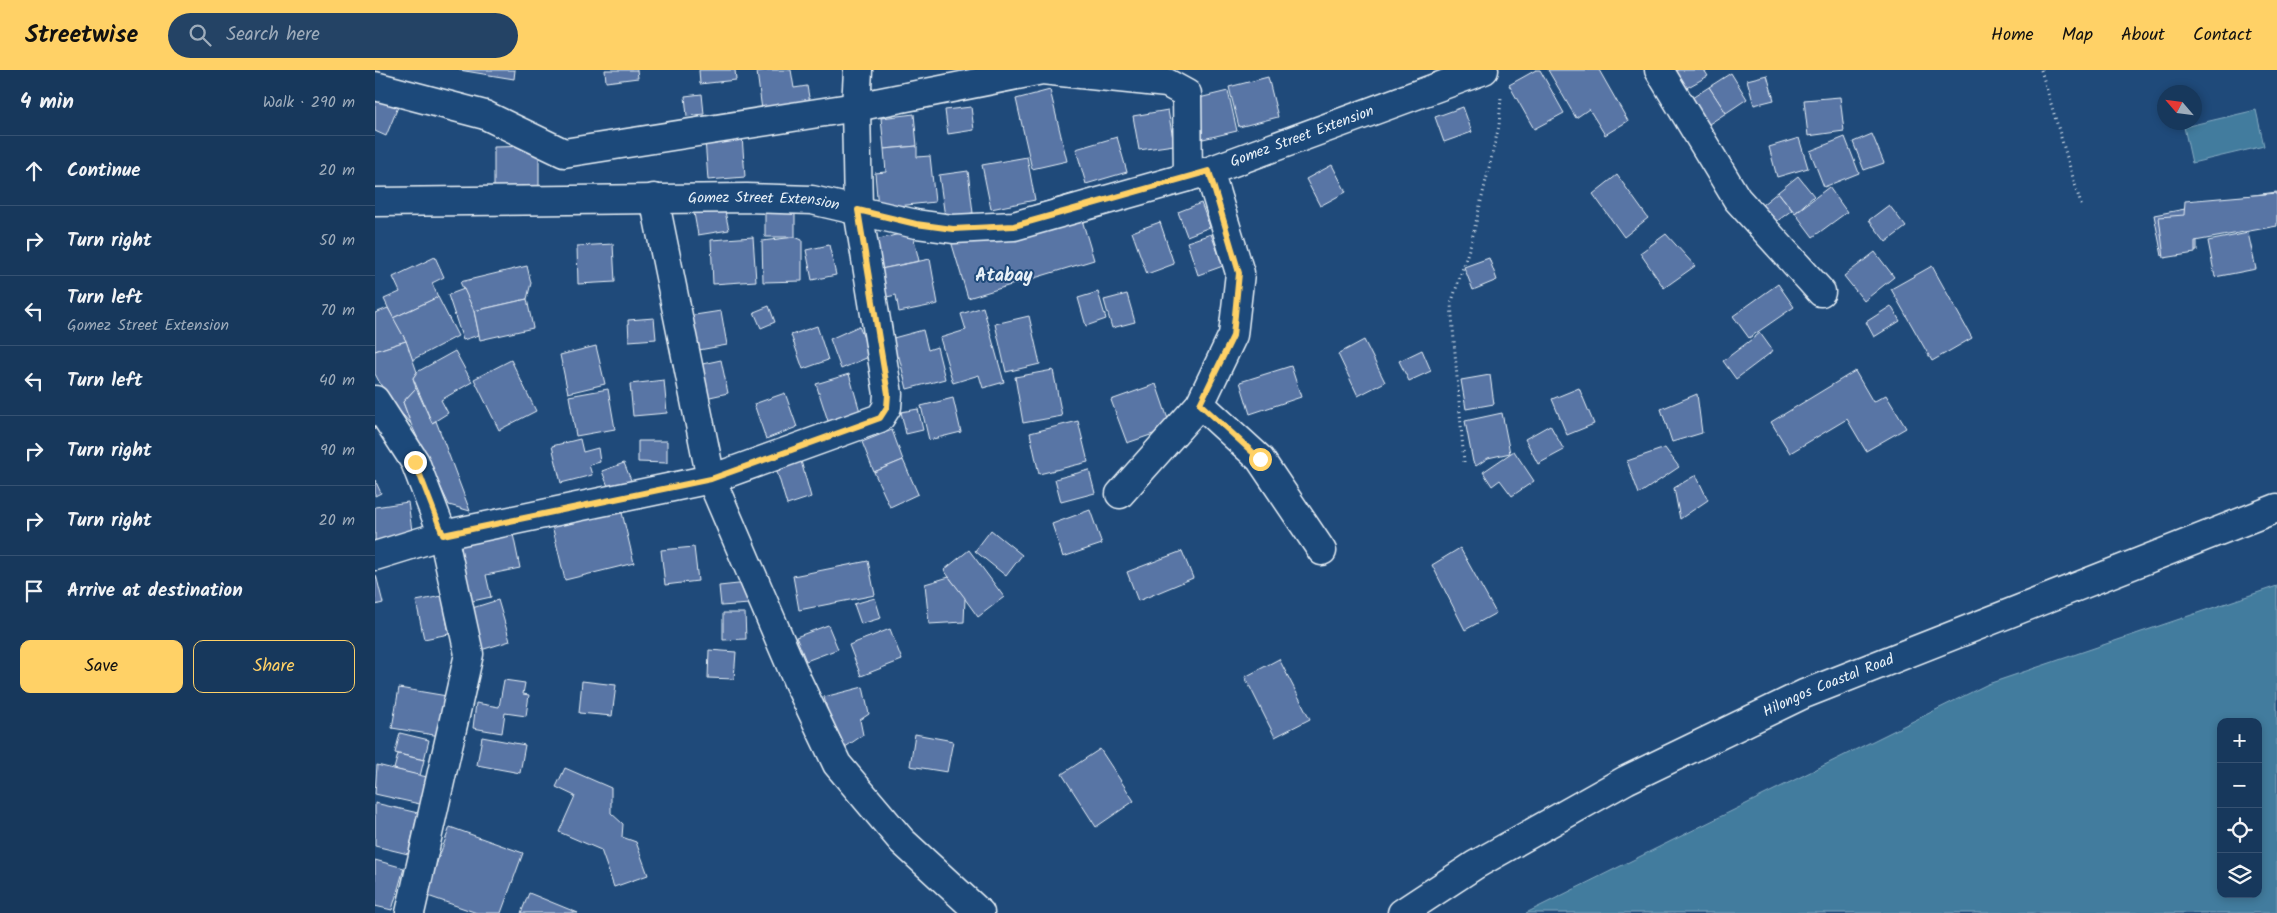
<!DOCTYPE html>
<meta charset="utf-8">
<style>
:root{--surface:#17385c;--page:#244365;--text:#f1f3f6;--muted:#9eacbb;--line:#365272;--accent:#ffd166}
body{margin:0;font-family:Kalam,sans-serif;background:var(--page);color:var(--text)}
.controls{position:absolute;right:15px;bottom:15px;display:grid;overflow:hidden;border-radius:10px;box-shadow:0 2px 8px #0003}
.controls button{width:45px;height:45px;display:grid;place-items:center;padding:0;border:0;border-bottom:1px solid var(--line);background:var(--surface);color:var(--text);font:25px sans-serif}
.compass{position:absolute;left:1782px;top:15px;width:45px;height:45px;border-radius:50%;background:var(--surface);box-shadow:0 2px 8px #0003;rotate:298deg}
.stop{position:absolute;width:15px;height:15px;margin:-11px;border:4px solid #ffd166;border-radius:50%;background:#fff}
.stop.end{background:#ffd166;border-color:#fff;box-shadow:0 1px 5px #0008}
.list{margin:0;padding:0;list-style:none}
h2{display:flex;justify-content:space-between;align-items:center;height:65px;margin:0;padding:0 20px;font-size:21px}
h2 small{font-size:16px;font-weight:400;color:var(--muted)}
.list li{display:grid;grid-template-columns:32px 1fr auto;gap:15px;align-items:center;box-sizing:border-box;height:70px;padding:0 20px;border-top:1px solid var(--line)}
.list b{display:block;font-size:19px;white-space:nowrap}
.list p{margin:0;font-size:16px;white-space:nowrap;color:var(--muted)}
.list em{font-size:16px;font-style:normal;color:var(--muted)}
.actions{display:flex;gap:10px;padding:15px 20px}
.actions a{flex:1;padding:11px 0;border:1px solid var(--accent);border-radius:10px;text-align:center;font-size:18px;color:var(--accent)}
.actions .main{background:var(--accent);color:#111}
.icon{flex:none;width:28px;height:28px;fill:none;stroke:currentColor;stroke-width:2;stroke-linecap:round;stroke-linejoin:round}
.map{position:relative;flex:none;width:1902px;height:843px;overflow:hidden}
header{display:flex;align-items:center;gap:30px;box-sizing:border-box;height:70px;padding:0 25px;background:var(--accent);color:#111}
header strong{font-size:24px}
nav{display:flex;gap:28px;margin-inline-start:auto;font-size:18px}
.search{width:350px;height:45px;background:var(--page);display:flex;align-items:center;gap:12px;box-sizing:border-box;padding:0 18px;border-radius:28px;color:var(--muted);font-size:19px}
main{display:flex}
aside{flex:1;background:var(--surface)}
.map>svg:first-child{display:block}
.water{fill:#437c9e;stroke:#85abc2;fill-rule:evenodd}
.building{fill:#5874a5;stroke:#e8f1f8}
.lines{fill:none;stroke-linecap:round;stroke-linejoin:round}
.minor-casing{stroke:#e8f1f8;stroke-width:31}
.tertiary-casing{stroke:#e8f1f8;stroke-width:31}
.path{stroke:#e8f1f8;stroke-width:3;stroke-dasharray:1 4;stroke-linecap:butt}
.minor{stroke:#1f4a7a;stroke-width:28}
.tertiary{stroke:#1f4a7a;stroke-width:28}
.route{stroke:#ffd166;stroke-width:6}
.labels{text-anchor:middle;dominant-baseline:central;stroke-width:4;stroke-linejoin:round;paint-order:stroke}
.street-label{font-size:15px;fill:#e8f1f8;stroke:#1f4a7a}
.quarter-label{font-size:18px;font-weight:bold;fill:#e8f1f8;stroke:#1f4a7a}
</style>
<header>
<strong>Streetwise</strong>
<div class="search"><svg class="icon" aria-label="search" viewBox="0 0 24 24"><circle cx="10" cy="10" r="6"/><path d="M15 15l6 6"/></svg>Search here</div>
<nav><a>Home</a><a>Map</a><a>About</a><a>Contact</a></nav>
</header>
<main>
<aside>
<h2>4 min<small>Walk · 290 m</small></h2>
<ul class="list">
<li><svg class="icon" aria-label="ahead" viewBox="0 0 24 24"><path d="M12 20V5M6 11l6-6 6 6"/></svg><div><b>Continue</b></div><em>20 m</em></li>
<li><svg class="icon" aria-label="right" viewBox="0 0 24 24"><path d="M7 20v-9h11M14 6l5 5-5 5"/></svg><div><b>Turn right</b></div><em>50 m</em></li>
<li><svg class="icon" aria-label="left" viewBox="0 0 24 24"><path d="M17 20v-9H6M10 6l-5 5 5 5"/></svg><div><b>Turn left</b><p>Gomez Street Extension</p></div><em>70 m</em></li>
<li><svg class="icon" aria-label="left" viewBox="0 0 24 24"><path d="M17 20v-9H6M10 6l-5 5 5 5"/></svg><div><b>Turn left</b></div><em>40 m</em></li>
<li><svg class="icon" aria-label="right" viewBox="0 0 24 24"><path d="M7 20v-9h11M14 6l5 5-5 5"/></svg><div><b>Turn right</b></div><em>90 m</em></li>
<li><svg class="icon" aria-label="right" viewBox="0 0 24 24"><path d="M7 20v-9h11M14 6l5 5-5 5"/></svg><div><b>Turn right</b></div><em>20 m</em></li>
<li><svg class="icon" aria-label="arrive" viewBox="0 0 24 24"><path d="M6 21V4h12l-3 4 3 4H6"/></svg><div><b>Arrive at destination</b></div></li>
</ul>
<div class="actions"><a class="main">Save</a><a>Share</a></div>
</aside>
<div class="map">
<svg width="1902" height="843" viewBox="0 0 1902 843">
<rect width="100%" height="100%" fill="#1f4a7a"/>
<filter id="ink" filterUnits="userSpaceOnUse"><feTurbulence type="fractalNoise" baseFrequency=".02" numOctaves="2"/><feDisplacementMap in="SourceGraphic" scale="10" xChannelSelector="R" yChannelSelector="G"/><feConvolveMatrix kernelMatrix="1 2 1 2 8 2 1 2 1" color-interpolation-filters="sRGB"/></filter>
<g filter="url(#ink)">
<!-- water -->
<g class="water">
<polygon points="1881,40 1889,76 1817,93 1809,57"/>
<path d="M1902 516V843H1151L1613 614ZM1846 652H1883V824H1846Z"/>
</g>
<!-- building -->
<g class="building">
<polygon points="84,0 140,0 139,9"/>
<polygon points="230,0 262,0 263,8 231,12"/>
<polygon points="324,0 360,0 361,10 325,14"/>
<polygon points="392,0 416,0 419,18 432,16 435,33 387,40 382,2"/>
<polygon points="1161,0 1165,0 1189,43 1159,59 1134,15"/>
<polygon points="1173,0 1224,0 1253,51 1230,65 1214,39 1201,48"/>
<polygon points="1294,0 1329,0 1333,6 1306,21"/>
<polygon points="1356,3 1372,29 1351,43 1334,17"/>
<polygon points="1392,5 1399,30 1379,35 1372,10"/>
<polygon points="893,7 903,47 864,57 854,17"/>
<polygon points="1334,17 1351,43 1331,56 1314,30"/>
<polygon points="675,20 692,91 657,99 641,29"/>
<polygon points="853,21 862,61 828,69 820,29"/>
<polygon points="0,24 25,32 11,66 0,61"/>
<polygon points="327,24 329,44 312,46 310,26"/>
<polygon points="1465,27 1469,61 1433,66 1429,30"/>
<polygon points="596,37 599,60 573,64 570,40"/>
<polygon points="1088,37 1097,62 1069,72 1060,47"/>
<polygon points="793,40 799,75 764,80 758,46"/>
<polygon points="539,44 542,76 509,79 506,48"/>
<polygon points="1497,64 1509,93 1489,100 1478,72"/>
<polygon points="367,66 370,107 333,110 330,69"/>
<polygon points="742,67 752,102 711,114 701,79"/>
<polygon points="1470,67 1484,103 1449,117 1435,81"/>
<polygon points="1424,68 1433,98 1402,107 1394,77"/>
<polygon points="164,76 164,123 119,124 119,77"/>
<polygon points="542,76 542,87 555,86 560,132 503,138 500,103 511,102 509,79"/>
<polygon points="652,87 660,130 616,139 607,95"/>
<polygon points="957,95 971,122 945,136 931,109"/>
<polygon points="593,101 598,143 570,147 564,105"/>
<polygon points="1242,105 1273,148 1249,167 1218,124"/>
<polygon points="1423,106 1439,126 1420,143 1403,122"/>
<polygon points="1454,117 1472,142 1438,167 1420,143"/>
<polygon points="1403,122 1417,140 1401,152 1387,135"/>
<polygon points="1902,122 1902,154 1822,168 1822,181 1787,186 1779,145 1815,138 1816,133"/>
<polygon points="699,123 719,190 593,228 573,161"/>
<polygon points="1902,123 1902,156 1820,171 1820,183 1789,188 1784,147 1809,145 1810,131"/>
<polygon points="826,133 835,157 812,166 803,142"/>
<polygon points="1514,135 1531,157 1511,172 1494,150"/>
<polygon points="349,137 354,160 323,165 319,143"/>
<rect x="390" y="137" width="30" height="30"/>
<polygon points="785,152 799,194 772,204 757,162"/>
<polygon points="537,161 544,191 501,200 496,171"/>
<polygon points="1873,163 1881,199 1840,207 1833,171"/>
<polygon points="836,164 848,196 823,205 812,172"/>
<polygon points="1291,164 1320,196 1289,218 1265,183"/>
<polygon points="378,167 381,211 338,214 336,170"/>
<polygon points="420,167 427,170 427,211 388,212 387,171"/>
<polygon points="238,174 240,212 203,214 202,176"/>
<polygon points="454,175 461,205 437,210 431,180"/>
<polygon points="1500,182 1519,207 1489,231 1469,206"/>
<polygon points="60,187 69,207 57,213 63,227 18,248 9,229 25,222 18,207"/>
<polygon points="1114,188 1122,210 1098,220 1089,197"/>
<polygon points="555,189 563,234 524,242 521,225 507,228 501,200"/>
<polygon points="152,196 156,213 152,229 99,241 85,212"/>
<polygon points="1557,196 1597,268 1557,291 1516,219"/>
<polygon points="1403,214 1419,237 1374,268 1358,246"/>
<polygon points="89,219 99,241 104,265 88,270 73,225"/>
<polygon points="723,222 731,249 711,256 703,228"/>
<polygon points="752,224 760,252 737,258 729,230"/>
<polygon points="63,227 83,266 37,290 31,271 18,248"/>
<polygon points="152,229 158,258 105,270 99,241"/>
<polygon points="394,236 400,252 386,258 379,242"/>
<polygon points="1516,236 1525,251 1499,267 1491,252"/>
<polygon points="608,237 629,312 608,318 604,305 578,313 565,268 591,260 586,244"/>
<polygon points="13,238 31,271 0,281 0,243"/>
<polygon points="346,241 352,275 313,282 307,247"/>
<polygon points="654,246 665,294 631,302 620,254"/>
<polygon points="279,248 281,269 254,271 253,250"/>
<polygon points="442,256 453,290 428,299 416,265"/>
<polygon points="484,256 496,286 466,299 455,269"/>
<polygon points="548,260 553,280 562,277 570,309 532,319 524,287 515,289 511,270"/>
<polygon points="1385,263 1398,281 1361,309 1348,291"/>
<polygon points="989,270 1010,312 983,326 963,284"/>
<polygon points="31,271 42,302 38,308 41,318 28,332 36,354 13,328 0,304 0,281"/>
<polygon points="221,276 230,314 193,323 185,285"/>
<polygon points="1047,280 1056,301 1034,311 1024,291"/>
<polygon points="80,281 97,312 66,330 73,343 57,353 38,308 42,302"/>
<polygon points="136,290 161,341 124,360 99,309"/>
<polygon points="346,290 353,323 326,329 318,296"/>
<polygon points="916,296 926,327 875,344 865,312"/>
<polygon points="678,300 687,346 648,353 640,307"/>
<polygon points="1480,301 1498,332 1511,325 1531,358 1491,381 1472,349 1415,383 1396,352"/>
<polygon points="474,304 486,345 454,354 441,314"/>
<polygon points="1115,305 1119,334 1091,339 1086,310"/>
<polygon points="289,310 292,343 258,346 255,314"/>
<polygon points="781,314 796,358 752,373 736,330"/>
<polygon points="41,318 57,353 61,351 95,441 74,435 36,354 28,332"/>
<polygon points="1204,318 1219,354 1192,365 1177,329"/>
<polygon points="233,319 240,359 201,366 194,326"/>
<polygon points="410,323 422,357 391,369 379,334"/>
<polygon points="1322,324 1327,363 1297,372 1286,339"/>
<polygon points="578,328 586,362 554,370 546,336"/>
<polygon points="543,339 548,360 531,364 526,342"/>
<polygon points="1127,343 1135,383 1113,388 1101,396 1098,392 1090,351"/>
<polygon points="703,351 713,392 664,404 655,363"/>
<polygon points="1175,355 1189,380 1163,394 1150,369"/>
<polygon points="517,360 528,390 499,402 487,372"/>
<polygon points="205,369 208,382 223,378 225,392 214,395 217,405 186,413 177,376"/>
<polygon points="263,371 292,371 292,393 263,392"/>
<polygon points="1290,378 1304,397 1264,424 1252,391"/>
<polygon points="1139,381 1159,411 1137,426 1125,410 1117,416 1108,402"/>
<polygon points="528,390 543,424 515,437 499,402"/>
<polygon points="426,391 436,427 412,435 401,398"/>
<polygon points="249,393 258,415 236,424 227,401"/>
<polygon points="714,400 720,423 686,432 680,409"/>
<polygon points="1321,405 1333,430 1305,449 1299,418"/>
<polygon points="0,410 6,423 0,426"/>
<polygon points="33,432 38,468 0,473 0,437"/>
<polygon points="245,434 259,493 190,510 176,451"/>
<polygon points="715,440 727,474 688,487 677,454"/>
<polygon points="616,460 647,485 631,506 600,481"/>
<polygon points="138,464 145,498 111,505 116,527 84,534 73,478"/>
<polygon points="319,477 323,511 290,515 286,480"/>
<polygon points="1085,478 1121,543 1090,560 1057,495"/>
<polygon points="594,480 629,527 603,547 569,500"/>
<polygon points="807,481 818,508 763,531 752,502"/>
<polygon points="493,491 500,525 424,540 418,506"/>
<polygon points="1,505 8,533 0,535 0,506"/>
<polygon points="574,507 590,528 589,552 554,554 550,514"/>
<polygon points="373,513 375,534 346,536 344,516"/>
<polygon points="67,526 74,564 49,569 41,531"/>
<polygon points="500,528 506,548 486,554 479,534"/>
<polygon points="123,530 135,571 106,580 94,539"/>
<polygon points="348,543 370,543 371,569 348,570"/>
<polygon points="453,555 463,579 431,591 421,567"/>
<polygon points="515,559 527,590 486,606 474,575"/>
<polygon points="334,580 361,582 359,609 333,608"/>
<polygon points="904,589 935,649 900,667 870,607"/>
<polygon points="129,610 150,613 148,624 154,625 151,646 130,643 127,663 98,658 101,633 124,637"/>
<polygon points="207,611 241,615 237,646 204,643"/>
<polygon points="488,617 494,644 485,650 488,665 463,682 449,627"/>
<polygon points="24,618 72,626 65,666 17,658"/>
<polygon points="25,663 54,670 49,690 20,683"/>
<polygon points="540,664 578,671 572,702 535,696"/>
<polygon points="107,667 150,675 145,703 102,695"/>
<polygon points="725,679 759,731 721,757 687,704"/>
<polygon points="23,684 49,690 45,706 19,699"/>
<polygon points="2,695 56,708 49,735 0,724"/>
<polygon points="190,698 236,718 236,743 248,754 247,767 261,772 273,805 239,817 226,780 184,762 200,726 181,717"/>
<polygon points="0,733 43,743 33,784 0,776"/>
<polygon points="75,757 148,783 126,843 102,843 50,825"/>
<polygon points="0,790 29,798 17,840 0,836"/>
<polygon points="154,823 203,843 146,843"/>
</g>
<g class="lines">
<defs>
<g id="minor">
<polyline points="483,0 481,37 483,140 513,324 512,337 505,348 336,409 422,610 462,694 527,771 605,843"/>
<polyline points="1284,0 1362,129 1446,222"/>
<polyline points="0,16 110,45 189,83 481,37 667,0 792,13 812,24 813,107"/>
<path id="s1" d="M0 132 372 128 437 130 541 154 578 159 639 156 834 101 1109 0"/>
<polyline points="0,330 40,392 68,465 94,584 35,843"/>
<polyline points="825,334 885,389 947,481"/>
<polyline points="745,424 825,334 858,265 865,203 834,101"/>
<polyline points="0,486 68,465 336,409 279,128"/>
</g>
<g id="tertiary">
<path id="s2" d="M1027 843 1100 795 1251 710 1429 624 1902 438"/>
</g>
</defs>
<!-- minor casing -->
<use href="#minor" class="minor-casing"/>
<!-- tertiary casing -->
<use href="#tertiary" class="tertiary-casing"/>
<!-- path -->
<g class="path">
<polyline points="1666,0 1707,138"/>
<polyline points="1089,392 1076,234 1096,173 1124,56 1126,27"/>
</g>
<!-- minor -->
<use href="#minor" class="minor"/>
<!-- tertiary -->
<use href="#tertiary" class="tertiary"/>
</g>
</g>
<g class="lines" filter="url(#ink)">
<!-- route -->
<polyline class="route" points="40,392 68,465 336,409 505,348 512,337 513,324 483,140 541,154 578,159 639,156 834,101 864,203 858,266 825,334 885,389"/>
</g>
<g class="labels">
<!-- street labels -->
<g class="street-label">
<text stroke="none"><textPath href="#s1" startOffset="944">Gomez Street Extension</textPath></text>
<text stroke="none"><textPath href="#s1" startOffset="389">Gomez Street Extension</textPath></text>
<text stroke="none"><textPath href="#s2" startOffset="484">Hilongos Coastal Road</textPath></text>
</g>
<!-- quarter labels -->
<g class="quarter-label">
<text x="629" y="206">Atabay</text>
</g>
</g>
</svg>
<div class="controls">
<button>+</button>
<button>−</button>
<button><svg class="icon" aria-label="locate" viewBox="0 0 24 24"><circle cx="12" cy="12" r="6"/><path d="M12 2v4M12 18v4M2 12h4M18 12h4"/></svg></button>
<button><svg class="icon" aria-label="layers" viewBox="0 0 24 24"><path d="M12 4l9 5-9 5-9-5zM3 14l9 5 9-5"/></svg></button>
</div>
<svg class="compass" viewBox="-18 -18 36 36"><path d="M0-13l5 13h-10z" fill="#e53935"/><path d="M0 13l5-13h-10z" fill="#9eacbb"/></svg>
<div class="stop" style="left:885px;top:389px"></div>
<div class="stop end" style="left:40px;top:392px"></div>
</div>
</main>
